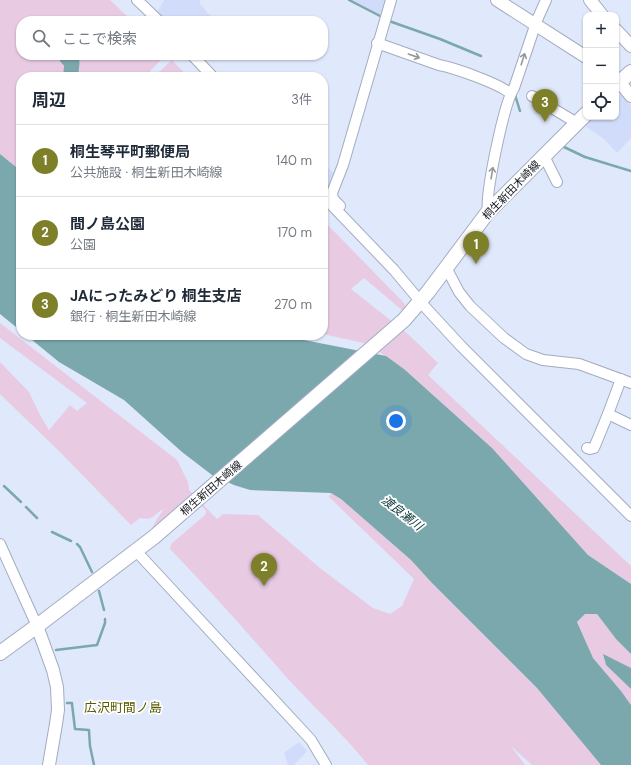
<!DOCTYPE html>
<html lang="ja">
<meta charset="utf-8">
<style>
:root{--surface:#fff;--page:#f6f6f7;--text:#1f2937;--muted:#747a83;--line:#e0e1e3;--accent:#7e8029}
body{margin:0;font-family:"DM Sans","Noto Sans JP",sans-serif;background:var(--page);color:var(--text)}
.controls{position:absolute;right:12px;top:12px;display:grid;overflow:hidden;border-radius:8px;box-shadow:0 1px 3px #0004}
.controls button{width:36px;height:36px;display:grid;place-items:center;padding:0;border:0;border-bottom:1px solid var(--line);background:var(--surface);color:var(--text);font:20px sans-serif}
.you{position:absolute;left:396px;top:421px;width:14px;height:14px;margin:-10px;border:3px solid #fff;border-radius:50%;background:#1a73e8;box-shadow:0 0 0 6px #1a73e833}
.badge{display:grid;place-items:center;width:26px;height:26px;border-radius:50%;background:var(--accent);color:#fff;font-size:13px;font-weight:700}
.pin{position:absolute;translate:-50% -33px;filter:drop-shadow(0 1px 2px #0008)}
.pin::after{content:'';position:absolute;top:21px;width:14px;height:12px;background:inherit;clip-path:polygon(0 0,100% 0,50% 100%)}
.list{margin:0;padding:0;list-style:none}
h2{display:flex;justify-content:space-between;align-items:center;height:52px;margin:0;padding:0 16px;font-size:17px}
h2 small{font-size:13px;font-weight:400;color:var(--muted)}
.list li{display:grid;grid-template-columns:26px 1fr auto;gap:12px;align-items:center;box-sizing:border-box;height:72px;padding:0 16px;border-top:1px solid var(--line)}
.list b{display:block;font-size:15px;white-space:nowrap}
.list p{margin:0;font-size:13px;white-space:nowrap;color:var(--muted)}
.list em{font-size:13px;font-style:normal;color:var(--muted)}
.icon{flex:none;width:22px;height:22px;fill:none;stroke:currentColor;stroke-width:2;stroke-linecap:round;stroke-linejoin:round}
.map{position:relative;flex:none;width:631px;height:765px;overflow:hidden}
.search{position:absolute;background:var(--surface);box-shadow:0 1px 3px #0004;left:16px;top:16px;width:312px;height:44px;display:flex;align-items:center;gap:10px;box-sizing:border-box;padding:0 14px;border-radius:16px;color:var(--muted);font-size:15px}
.panel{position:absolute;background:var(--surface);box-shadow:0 1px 3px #0004;left:16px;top:72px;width:312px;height:268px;border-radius:16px}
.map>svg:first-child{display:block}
.built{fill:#d0dcfa}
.green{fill:#e8cbe3}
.water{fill:#7ba8ad}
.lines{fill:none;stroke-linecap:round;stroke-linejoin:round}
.stream{stroke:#7ba8ad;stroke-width:2.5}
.river{stroke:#7ba8ad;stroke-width:15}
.minor-casing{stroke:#a3acc2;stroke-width:12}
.tertiary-casing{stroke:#a3acc2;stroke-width:14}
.secondary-casing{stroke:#a3acc2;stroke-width:16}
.minor{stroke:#fff;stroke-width:10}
.tertiary{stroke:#fff;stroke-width:12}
.secondary{stroke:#fff;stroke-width:14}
.oneway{stroke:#96979b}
.labels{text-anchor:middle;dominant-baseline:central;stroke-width:3.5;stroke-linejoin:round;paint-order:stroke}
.street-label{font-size:11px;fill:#151820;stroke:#fff}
.water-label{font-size:12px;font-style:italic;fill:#063338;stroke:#fff}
.quarter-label{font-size:13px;fill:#5b5c01;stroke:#fff}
</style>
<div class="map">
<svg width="631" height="765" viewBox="0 0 631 765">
<rect width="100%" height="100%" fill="#e0e8fb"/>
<!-- built -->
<g class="built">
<polygon points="164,0 200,0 200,4 215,21 166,21 157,13"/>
<polygon points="352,0 387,0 383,16"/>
<polygon points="617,95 624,96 631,106 631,138 617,153 604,139 585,126 594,117 616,117"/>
<polygon points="323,164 337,175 328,189 325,189 323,187"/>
<polygon points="299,742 307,751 294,765 288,765 284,753"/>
</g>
<!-- green -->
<g class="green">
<polygon points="0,0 110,0 132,21 21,21 21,55 166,55 150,71 155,76 172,60 188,77 21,77 21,171 0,154"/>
<polygon points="323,220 404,303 406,307 403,311 364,278 351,289 408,334 438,363 428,375 631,566 631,584 588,555 492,448 404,369 368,344 323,334"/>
<path d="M0 323 177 460 188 482 189 490 217 519 223 514 258 515 320 568 373 608 390 614 402 606 414 579 329 497 331 493 341 499 411 560 431 582 537 688 601 765H532L511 746 525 765H368C344 735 315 708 289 680 250 636 211 591 170 549L171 544 205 515 206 511 191 494 179 506 151 530 157 519 164 509C153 514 154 521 140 518L131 525 61 453 0 394V362L29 392 41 417 49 430 70 405 77 411 87 403 0 338Z"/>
<polygon points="585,614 597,614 616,639 631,654 631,668 603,655 606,665 631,689 631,705 621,691 593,658 577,622"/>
</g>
<!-- water -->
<g class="water">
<polygon points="0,154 21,171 21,331 0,314"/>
<polygon points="26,335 278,335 386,356 404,369 492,448 588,555 631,584 631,654 616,639 597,614 585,614 577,622 593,658 621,691 631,705 631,765 601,765 537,688 431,582 411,560 341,499 331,493 250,490 234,485 212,475 182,452 124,400 59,362"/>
<polygon points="603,654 631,668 631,689 606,665"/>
</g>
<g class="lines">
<!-- stream -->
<g class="stream">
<polyline points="349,0 382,17"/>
<polyline points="389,21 440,39 481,56"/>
<polyline points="515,95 520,111"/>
<polyline points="564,147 585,157 631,171"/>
<polyline points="4,486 21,502"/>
<polyline points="26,507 37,518"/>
<polyline points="52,532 71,541"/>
<polyline points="77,544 80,547 92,572"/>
<polyline points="99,591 104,610"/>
<polyline points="56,650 97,645 105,623 105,619"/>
<polyline points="67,703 72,703 72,704 75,729 89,730 89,731 90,746 94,765"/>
</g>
<!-- river -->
<polyline class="river" points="67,58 72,63 71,72 72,77"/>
<defs>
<g id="minor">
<polyline points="137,0 159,21"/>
<path d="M377 43 439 65C455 68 497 83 510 93"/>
<polyline points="192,55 213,77"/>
<polyline points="532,96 577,123"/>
<polyline points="544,156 557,182"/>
<polyline points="323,196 394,270 425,307 461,346 631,516"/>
<polyline points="340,206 333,199 332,193 343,165 391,0"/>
<path d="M488 212C485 194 504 103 514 88L537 20 546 0"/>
<polyline points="444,270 449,273 459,292 470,306 504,338 526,354 543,360 579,364 631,383"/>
<polyline points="621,379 608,414 631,425"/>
<polyline points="587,448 590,449 594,448 608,414"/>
<polyline points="0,544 37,626"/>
<polyline points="136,551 311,740 326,765"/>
</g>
<g id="tertiary">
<polyline points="497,0 586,57"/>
<polyline points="590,0 602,15"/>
<polyline points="616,30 631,46"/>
<polyline points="616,78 631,96"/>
<polyline points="37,626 53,670 57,687 58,710 56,724 49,765"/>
</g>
<g id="secondary">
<polyline points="616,85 631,72"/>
<polyline points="0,653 37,626 154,537 404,320 428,292 488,212 586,114"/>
</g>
</defs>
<!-- minor casing -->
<use href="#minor" class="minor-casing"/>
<!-- tertiary casing -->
<use href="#tertiary" class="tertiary-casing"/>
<!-- secondary casing -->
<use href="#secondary" class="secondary-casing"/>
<!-- minor -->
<use href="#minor" class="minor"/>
<!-- tertiary -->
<use href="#tertiary" class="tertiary"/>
<!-- secondary -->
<use href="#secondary" class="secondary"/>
</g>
<!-- one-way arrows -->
<defs><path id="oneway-shaft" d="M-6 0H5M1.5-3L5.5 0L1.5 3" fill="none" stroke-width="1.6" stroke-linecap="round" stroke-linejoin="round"/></defs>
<g class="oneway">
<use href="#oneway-shaft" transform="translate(414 56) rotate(19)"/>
<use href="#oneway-shaft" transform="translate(523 59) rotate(-72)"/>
<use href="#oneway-shaft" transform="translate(492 173) rotate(-81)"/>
</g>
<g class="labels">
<!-- street labels -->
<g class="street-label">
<text transform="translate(511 190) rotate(-46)">桐生新田木崎線</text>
<text transform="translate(211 488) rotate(-41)">桐生新田木崎線</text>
</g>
<!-- water labels -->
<g class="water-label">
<text transform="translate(402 513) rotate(38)">渡良瀬川</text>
</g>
<!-- quarter labels -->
<g class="quarter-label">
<text x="123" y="707">広沢町間ノ島</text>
</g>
</g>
</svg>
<div class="controls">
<button>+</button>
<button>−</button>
<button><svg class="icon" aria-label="locate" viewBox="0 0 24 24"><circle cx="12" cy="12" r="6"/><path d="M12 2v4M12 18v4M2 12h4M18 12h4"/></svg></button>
</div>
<div class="you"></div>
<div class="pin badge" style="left:476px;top:264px">1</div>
<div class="pin badge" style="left:264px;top:586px">2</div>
<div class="pin badge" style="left:545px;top:122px">3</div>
<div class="search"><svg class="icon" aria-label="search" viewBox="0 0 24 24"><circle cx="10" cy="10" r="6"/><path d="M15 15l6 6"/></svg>ここで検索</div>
<section class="panel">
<h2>周辺<small>3件</small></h2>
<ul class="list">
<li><span class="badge">1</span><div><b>桐生琴平町郵便局</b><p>公共施設 · 桐生新田木崎線</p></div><em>140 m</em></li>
<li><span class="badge">2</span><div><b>間ノ島公園</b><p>公園</p></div><em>170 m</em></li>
<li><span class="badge">3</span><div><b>JAにったみどり 桐生支店</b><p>銀行 · 桐生新田木崎線</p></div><em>270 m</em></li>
</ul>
</section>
</div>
